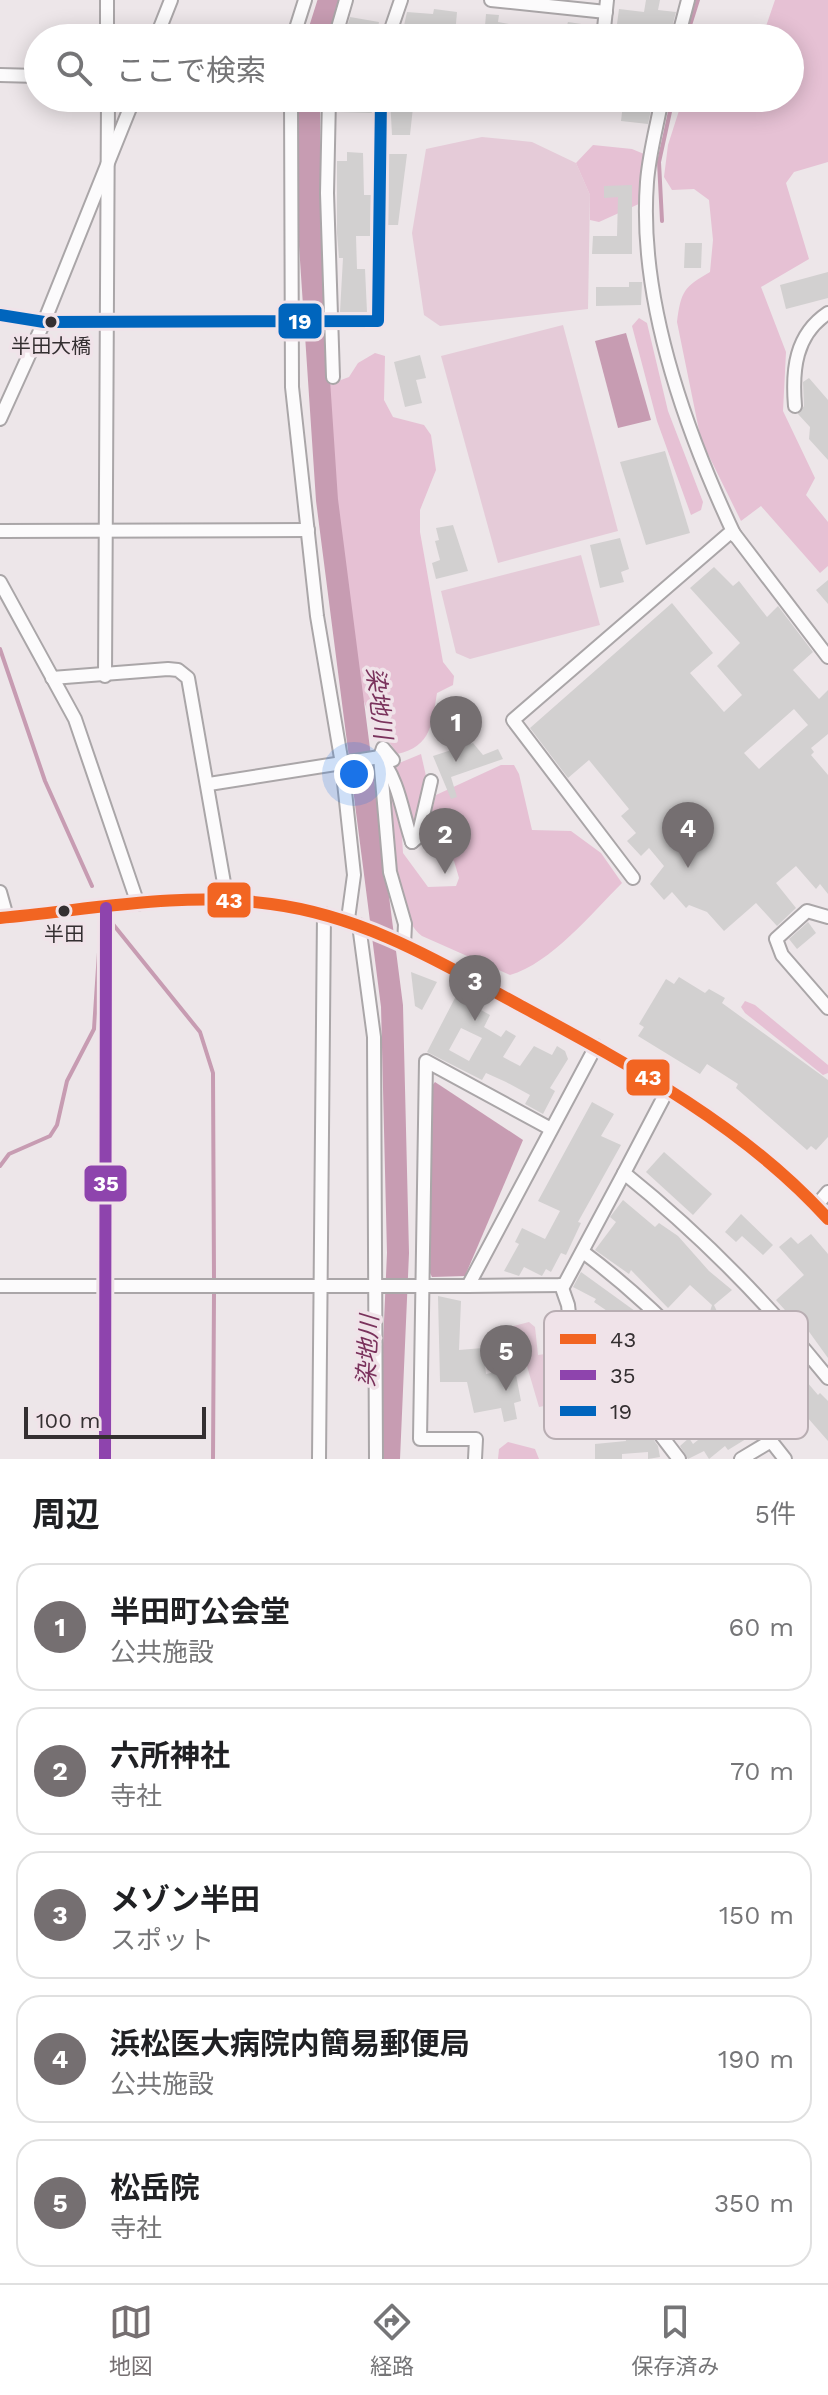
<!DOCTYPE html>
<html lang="ja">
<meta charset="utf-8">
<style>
:root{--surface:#fff;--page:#f6f6f6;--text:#202124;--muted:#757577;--line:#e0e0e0;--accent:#756f71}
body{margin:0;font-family:"Work Sans","Noto Sans JP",sans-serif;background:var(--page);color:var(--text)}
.scale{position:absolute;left:24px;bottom:20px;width:182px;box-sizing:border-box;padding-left:8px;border:4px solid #342f31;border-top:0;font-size:22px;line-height:28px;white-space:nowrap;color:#342f31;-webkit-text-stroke:6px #f0e3e9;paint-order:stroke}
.you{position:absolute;left:354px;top:774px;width:28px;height:28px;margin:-20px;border:6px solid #fff;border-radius:50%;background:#1a73e8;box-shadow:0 0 0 12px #1a73e833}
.badge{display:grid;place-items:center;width:52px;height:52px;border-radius:50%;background:var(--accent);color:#fff;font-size:26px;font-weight:700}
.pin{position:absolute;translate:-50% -66px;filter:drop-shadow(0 2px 4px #0008)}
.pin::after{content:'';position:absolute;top:42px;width:28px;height:24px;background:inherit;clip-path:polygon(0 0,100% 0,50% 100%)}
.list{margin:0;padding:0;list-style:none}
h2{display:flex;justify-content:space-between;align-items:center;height:104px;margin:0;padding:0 32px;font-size:34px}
h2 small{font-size:26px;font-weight:400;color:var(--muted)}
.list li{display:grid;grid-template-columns:52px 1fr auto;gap:24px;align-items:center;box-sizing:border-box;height:128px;margin:0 16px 16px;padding:0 16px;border:2px solid var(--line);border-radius:24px}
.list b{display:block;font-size:30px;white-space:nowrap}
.list p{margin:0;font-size:26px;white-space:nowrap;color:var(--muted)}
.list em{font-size:26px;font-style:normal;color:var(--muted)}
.icon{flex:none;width:44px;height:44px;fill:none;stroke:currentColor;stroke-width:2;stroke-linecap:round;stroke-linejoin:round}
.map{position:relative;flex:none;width:828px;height:1459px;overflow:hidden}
.search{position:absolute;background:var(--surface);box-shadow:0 4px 20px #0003;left:24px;right:24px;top:24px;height:88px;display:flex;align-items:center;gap:20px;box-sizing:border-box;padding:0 28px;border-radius:44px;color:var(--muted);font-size:30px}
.sheet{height:824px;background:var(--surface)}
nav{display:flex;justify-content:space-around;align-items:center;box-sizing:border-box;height:112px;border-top:2px solid var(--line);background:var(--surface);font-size:22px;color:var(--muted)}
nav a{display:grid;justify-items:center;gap:4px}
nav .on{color:var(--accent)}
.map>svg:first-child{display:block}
.green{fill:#e5cbd8}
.forest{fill:#e6c1d4}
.water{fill:#c79cb2}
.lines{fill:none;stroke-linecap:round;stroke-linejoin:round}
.stream{stroke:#c79cb2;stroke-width:4}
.river{stroke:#c79cb2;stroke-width:22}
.building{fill:#d2d0d0;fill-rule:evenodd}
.minor-casing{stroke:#aaa6a8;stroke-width:16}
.minor{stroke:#fcfbfc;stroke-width:12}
.bus-1-casing{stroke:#f0e3e9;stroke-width:18}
.bus-2-casing{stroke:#f0e3e9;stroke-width:18}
.bus-3-casing{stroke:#f0e3e9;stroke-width:18}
.bus-1{stroke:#f26522;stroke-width:12}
.bus-2{stroke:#8e44ad;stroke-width:12}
.bus-3{stroke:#0065bd;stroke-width:12}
.bus-dot{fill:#342f31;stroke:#f0e3e9;stroke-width:3}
.labels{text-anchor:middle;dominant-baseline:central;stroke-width:7;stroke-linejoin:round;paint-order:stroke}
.bus-label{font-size:20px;fill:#342f31;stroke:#f0e3e9}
.water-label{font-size:24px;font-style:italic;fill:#7a325c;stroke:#f0e3e9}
.key{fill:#f0e3e9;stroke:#b8adb2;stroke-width:2}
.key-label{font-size:22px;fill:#342f31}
.line-badge{stroke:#f0e3e9;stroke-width:3}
.badge-label{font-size:22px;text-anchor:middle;font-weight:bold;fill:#fff}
</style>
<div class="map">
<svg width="828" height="1459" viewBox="0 0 828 1459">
<rect width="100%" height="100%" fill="#ede6e9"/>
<!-- green -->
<g class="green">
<polygon points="482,137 532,142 576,163 590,195 588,309 440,326 424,315 412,233 426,149"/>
<polygon points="563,325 618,531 498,563 441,356"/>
<polygon points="581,555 600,625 470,659 456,653 441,591"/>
<polygon points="529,1322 535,1327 538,1355 545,1354 549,1366 587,1361 608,1374 610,1393 539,1407 524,1356 506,1360 502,1329"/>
</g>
<!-- forest -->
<g class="forest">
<path d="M775 0H828V162L794 172 786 183 809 259 761 287 786 352 783 411 815 478 806 495 828 522V566L820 573 761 506 741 521 701 440 677 322C681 291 684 287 710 272L713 240 709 200 694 189 672 190 664 177 668 145 683 98H790V38H762Z"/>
<polygon points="593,145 632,149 644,154 652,170 652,198 599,222 590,220 590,195 576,163"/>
<polygon points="639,318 647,323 668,411 703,502 701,510 691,515 657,421 632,326"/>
<path d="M375 353 385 356 384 400 393 417 424 425 431 435 436 470 420 510V532L443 662 454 676 453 685 437 693C432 722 432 747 397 754 389 739 374 727 369 714 338 641 338 544 332 466 330 439 326 413 325 386L349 377 358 363Z"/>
<polygon points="421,754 426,776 416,834 392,766"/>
<path d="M384 765 401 821 403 853 428 887 456 886 459 878 454 861 438 854 425 837 436 795 501 765H514L519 774 532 830 571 831 601 853 622 883C593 912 550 964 510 975L422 936C387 908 388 809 384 765Z"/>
<polygon points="745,1001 755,1005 828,1065 828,1073 823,1075 745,1013 741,1007"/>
<polygon points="508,1442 535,1449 539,1459 498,1459 499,1449"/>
</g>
<!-- water -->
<g class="water">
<polygon points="626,333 651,420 618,428 595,341"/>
<polygon points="435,1082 523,1140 465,1276 432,1277 430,1273 431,1087"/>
</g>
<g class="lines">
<!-- stream -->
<g class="stream">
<polyline points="686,38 698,0"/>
<polyline points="662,221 659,162 673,98"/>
<polyline points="0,649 45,781 92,886"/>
<polyline points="112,923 200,1032 213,1073 214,1279"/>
<polyline points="0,1166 9,1154 50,1136 57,1125 67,1081 94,1029 100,937"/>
<polyline points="213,1458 214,1294"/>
</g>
<!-- river -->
<g class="river">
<polyline points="317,38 329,0"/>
<polyline points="309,98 310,245 327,500 392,1006 398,1253 389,1459"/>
</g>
</g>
<!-- building -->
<g class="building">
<polygon points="646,0 660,0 658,10 676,12 672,27 665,26 664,38 638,38 639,27 617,24 619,9 644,12"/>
<polygon points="434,9 457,12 455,35 403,30 407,12 433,14"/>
<polygon points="486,14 499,15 498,22 509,24 507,38 484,38"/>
<polygon points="350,17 379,22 376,38 345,34"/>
<polygon points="568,22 595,26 594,38 536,38 537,26 553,28 553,24 567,25"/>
<polygon points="698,26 722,33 724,26 735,30 732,38 694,38"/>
<polygon points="339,98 372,98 372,113 338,112"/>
<polygon points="390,98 414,98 410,135 392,135"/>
<polygon points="490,98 560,98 570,100 571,112 489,110"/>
<polygon points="623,104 652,105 648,124 621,121"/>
<polygon points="347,152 363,153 364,195 371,195 370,236 356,236 357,269 365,269 367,312 340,312 343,258 339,258 337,233 337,161 347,161"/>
<polygon points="389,154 407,154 398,225 388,225"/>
<polygon points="632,185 632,254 592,254 593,236 617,236 618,197 604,198 604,186"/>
<polygon points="685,243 702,243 701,268 684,268"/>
<polygon points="828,272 828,298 786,309 780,285"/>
<polygon points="629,282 642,282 641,305 596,306 596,287 629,287"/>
<polygon points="420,355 426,378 416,380 422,403 405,407 394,362"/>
<polygon points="809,378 828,400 828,460 809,439 810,427 798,414 804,406 803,382"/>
<polygon points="665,451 690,533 646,545 620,462"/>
<polygon points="453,525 468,571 436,579 432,563 440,560 435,541 439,540 436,528"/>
<polygon points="620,538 629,569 621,572 624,582 600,588 590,545"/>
<path d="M714 567 733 586 739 581 767 617 778 606 813 652 793 670 819 699 828 690V734L811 748 814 752 811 755 828 775V894L820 884 816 889 796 866 776 883 796 908 777 926 756 903 724 931 707 912 689 905 686 908 672 892 664 900 650 884 664 866 649 848 641 856 627 841 636 833 621 816 629 809 589 760 568 778 530 728 672 603 713 653 690 673 724 712 742 695 717 666 740 643 690 588ZM794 709 808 725 759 769 744 753Z"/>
<polygon points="828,580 828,604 816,590"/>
<polygon points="473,743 483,755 498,749 503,759 451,777 457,797 451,799 433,756"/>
<polygon points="808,922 816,933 797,949 789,939"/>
<polygon points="411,972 437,982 422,1010 415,1006"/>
<polygon points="679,977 705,993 709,989 725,998 722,1003 828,1080 828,1137 816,1150 811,1146 807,1150 736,1088 738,1084 707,1064 700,1074 638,1036 644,1027 639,1024 666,979 674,984"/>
<path d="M456 996 490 1015 484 1027 501 1037 506 1030 516 1036 503 1057 520 1066 534 1046 552 1055 557 1046 565 1051 568 1059 550 1088 555 1091 543 1114 525 1104 530 1095 506 1082 486 1073 482 1080 427 1052ZM461 1028 482 1038 469 1061 449 1050Z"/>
<polygon points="592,1102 614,1114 601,1136 621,1145 578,1222 581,1223 566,1255 561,1253 551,1272 546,1269 542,1276 524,1267 519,1276 504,1271 519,1244 515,1242 522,1228 545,1239 560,1211 538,1201"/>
<polygon points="664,1152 712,1194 693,1215 646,1172"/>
<polygon points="623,1200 655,1227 659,1223 678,1236 709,1271 732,1290 714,1305 722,1322 722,1335 695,1335 688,1329 696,1320 707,1321 712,1305 690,1285 668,1308 631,1270 629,1274 595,1250 616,1222 610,1217"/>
<polygon points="741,1214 773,1245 763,1255 742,1236 736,1242 725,1232"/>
<polygon points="811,1234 828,1254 828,1358 797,1315 793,1319 776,1300 804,1275 779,1247 791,1237 798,1244"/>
<polygon points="581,1272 657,1327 648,1342 643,1337 619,1376 597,1364 623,1327 614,1320 616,1317 594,1302 596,1299 573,1287"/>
<polygon points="438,1296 461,1301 459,1350 483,1348 486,1374 507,1370 509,1377 516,1375 521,1401 514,1403 517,1419 504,1422 501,1408 474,1413 467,1382 440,1382"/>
<polygon points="756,1322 818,1395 820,1393 828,1401 828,1441 807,1417 780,1438 767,1422 771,1419 744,1382 747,1380 727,1357 719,1365 708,1353"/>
<polygon points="670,1341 680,1350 677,1353 697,1382 702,1374 754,1434 728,1450 725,1446 709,1459 704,1451 688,1459 680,1446 689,1438 693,1444 708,1432 713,1437 728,1427 706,1398 672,1423 661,1411 666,1406 643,1383 667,1361 660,1355"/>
<polygon points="644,1432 644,1440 653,1439 658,1446 660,1457 648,1459 648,1452 622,1454 622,1459 595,1459 595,1444 626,1441 625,1434"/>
</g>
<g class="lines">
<defs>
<g id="minor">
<polyline points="107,0 107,38"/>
<polyline points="491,0 606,12"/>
<polyline points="156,38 171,0"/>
<polyline points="293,38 305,0"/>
<polyline points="335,38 346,0"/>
<polyline points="388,38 401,0"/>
<polyline points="603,38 607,0"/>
<polyline points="678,38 688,0"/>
<polyline points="0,75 38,76"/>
<polyline points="291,98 292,387 317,616 342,764 354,875 348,919"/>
<polyline points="329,98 327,193 333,377"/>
<polyline points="0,315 44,322 378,321 381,98"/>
<path d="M795 406C792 370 795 335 828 313"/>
<polyline points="0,419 44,322 134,98"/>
<polyline points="0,531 308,530"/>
<polyline points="732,531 828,657"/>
<polyline points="0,582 75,719 138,904"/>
<polyline points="105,676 108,98"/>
<polyline points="52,678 168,669 178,670 188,678 227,900"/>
<path d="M380 757C399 781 402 812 412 842"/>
<polyline points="393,760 383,748 380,757 390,872 405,924 404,945"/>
<polyline points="209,784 380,757"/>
<polyline points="412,842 418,837 431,781"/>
<path d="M633 878 513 720 732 531 735 536C686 432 638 300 647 182 649 154 657 126 662 98"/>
<polyline points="0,892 7,917"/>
<polyline points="828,917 807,911 776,939 782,955 828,1008"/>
<path d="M0 918C89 910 182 891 271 904 364 916 440 962 521 1006 630 1065 744 1126 828 1219"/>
<polyline points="359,925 374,1037 376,1459"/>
<path d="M668 1089 624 1173C701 1235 767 1302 828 1378"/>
<polyline points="816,1206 828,1192"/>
<path d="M583 1252C661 1310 726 1383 785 1459"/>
<polyline points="561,1285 568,1305 573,1348"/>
<polyline points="0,1286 468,1286 596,1046"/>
<polyline points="468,1286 564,1285 624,1173"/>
<polyline points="669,1325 627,1391 679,1459"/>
<polyline points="105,1459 106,908"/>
<polyline points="319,1459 324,914"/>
<polyline points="475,1459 476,1439 420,1439 426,1061 551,1129"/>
<polyline points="741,1459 771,1441"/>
</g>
</defs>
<!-- minor casing -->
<use href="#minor" class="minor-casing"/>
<!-- minor -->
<use href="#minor" class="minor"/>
<defs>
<path id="bus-1" d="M0 918C89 910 182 891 271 904 364 916 440 962 521 1006 630 1065 744 1126 828 1219"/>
<polyline id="bus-2" points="105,1459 106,908"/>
<polyline id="bus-3" points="0,315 44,322 378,321 381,98"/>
</defs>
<!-- bus-1 casing -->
<use href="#bus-1" class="bus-1-casing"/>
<!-- bus-2 casing -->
<use href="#bus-2" class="bus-2-casing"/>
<!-- bus-3 casing -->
<use href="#bus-3" class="bus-3-casing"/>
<!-- bus-1 -->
<use href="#bus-1" class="bus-1"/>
<!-- bus-2 -->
<use href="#bus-2" class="bus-2"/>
<!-- bus-3 -->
<use href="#bus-3" class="bus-3"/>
</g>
<!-- markers -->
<g class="bus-dot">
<circle cx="51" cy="322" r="7"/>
<circle cx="64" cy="911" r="7"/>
</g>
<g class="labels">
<!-- bus labels -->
<g class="bus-label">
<text x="51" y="346">半田大橋</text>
<text x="64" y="934">半田</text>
</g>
<!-- water labels -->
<g class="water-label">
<text transform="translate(379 703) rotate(83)">染地川</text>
<text transform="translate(368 1351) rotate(-87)">染地川</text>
</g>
</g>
<!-- legend -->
<rect x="544" y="1311" width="264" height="128" rx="12" class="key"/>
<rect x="560" y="1334" width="36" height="10" fill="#f26522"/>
<rect x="560" y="1370" width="36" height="10" fill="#8e44ad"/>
<rect x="560" y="1406" width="36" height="10" fill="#0065bd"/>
<g class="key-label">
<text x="610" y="1347">43</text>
<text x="610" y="1383">35</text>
<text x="610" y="1419">19</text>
</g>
<g class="line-badge">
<rect x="277" y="302" width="46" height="38" rx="8" fill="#0065bd"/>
<rect x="206" y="881" width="46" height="38" rx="8" fill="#f26522"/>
<rect x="625" y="1058" width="46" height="39" rx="8" fill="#f26522"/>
<rect x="83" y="1164" width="45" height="39" rx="8" fill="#8e44ad"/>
</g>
<g class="badge-label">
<text x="300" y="329">19</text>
<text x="229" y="908">43</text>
<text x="648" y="1085">43</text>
<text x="106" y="1191">35</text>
</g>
</svg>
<div class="scale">100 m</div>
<div class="you"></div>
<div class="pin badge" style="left:456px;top:762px">1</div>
<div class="pin badge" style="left:445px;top:874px">2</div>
<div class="pin badge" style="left:475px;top:1021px">3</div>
<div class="pin badge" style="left:688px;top:868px">4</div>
<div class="pin badge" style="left:506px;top:1391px">5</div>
<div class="search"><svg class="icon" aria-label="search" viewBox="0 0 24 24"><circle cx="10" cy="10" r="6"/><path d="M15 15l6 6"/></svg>ここで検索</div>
</div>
<section class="sheet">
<h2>周辺<small>5件</small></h2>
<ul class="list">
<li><span class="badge">1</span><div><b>半田町公会堂</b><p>公共施設</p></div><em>60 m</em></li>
<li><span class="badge">2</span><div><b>六所神社</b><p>寺社</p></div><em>70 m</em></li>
<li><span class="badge">3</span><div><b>メゾン半田</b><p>スポット</p></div><em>150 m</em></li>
<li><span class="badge">4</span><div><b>浜松医大病院内簡易郵便局</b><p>公共施設</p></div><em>190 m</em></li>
<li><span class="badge">5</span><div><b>松岳院</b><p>寺社</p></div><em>350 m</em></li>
</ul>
</section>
<nav>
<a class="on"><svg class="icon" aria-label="map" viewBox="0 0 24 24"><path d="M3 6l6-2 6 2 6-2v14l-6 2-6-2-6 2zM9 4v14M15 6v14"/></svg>地図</a>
<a><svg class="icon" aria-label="directions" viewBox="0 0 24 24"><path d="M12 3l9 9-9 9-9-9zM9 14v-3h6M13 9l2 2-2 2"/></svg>経路</a>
<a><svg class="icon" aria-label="saved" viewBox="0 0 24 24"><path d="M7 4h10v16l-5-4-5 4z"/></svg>保存済み</a>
</nav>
